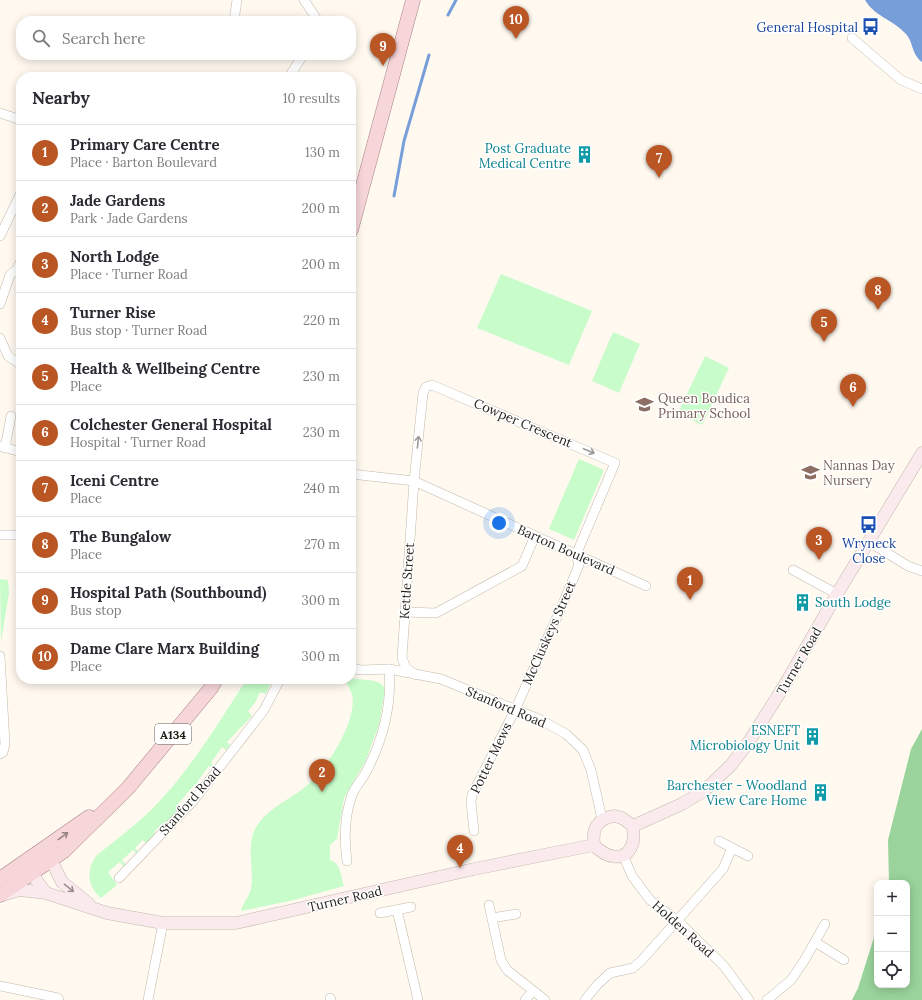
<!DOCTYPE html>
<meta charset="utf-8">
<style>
:root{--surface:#fff;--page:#f7f7f7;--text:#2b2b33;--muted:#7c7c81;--line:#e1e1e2;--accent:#ba5524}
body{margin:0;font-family:Lora,serif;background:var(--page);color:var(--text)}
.controls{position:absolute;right:12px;bottom:12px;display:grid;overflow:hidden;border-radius:8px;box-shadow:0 2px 10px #0003}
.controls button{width:36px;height:36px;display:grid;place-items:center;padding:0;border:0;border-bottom:1px solid var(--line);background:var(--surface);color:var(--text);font:20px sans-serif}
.you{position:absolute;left:499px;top:523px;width:14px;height:14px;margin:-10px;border:3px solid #fff;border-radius:50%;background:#1a73e8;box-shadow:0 0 0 6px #1a73e833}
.badge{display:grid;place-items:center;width:26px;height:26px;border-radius:50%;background:var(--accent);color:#fff;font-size:13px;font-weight:700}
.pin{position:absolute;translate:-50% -33px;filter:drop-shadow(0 1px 2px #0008)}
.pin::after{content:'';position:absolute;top:21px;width:14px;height:12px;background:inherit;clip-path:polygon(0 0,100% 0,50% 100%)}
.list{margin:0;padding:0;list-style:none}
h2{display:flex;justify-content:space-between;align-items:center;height:52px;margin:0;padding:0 16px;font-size:17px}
h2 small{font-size:13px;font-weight:400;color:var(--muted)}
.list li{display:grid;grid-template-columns:26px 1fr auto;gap:12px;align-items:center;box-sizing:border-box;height:56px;padding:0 16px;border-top:1px solid var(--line)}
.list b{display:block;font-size:15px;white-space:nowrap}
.list p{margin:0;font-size:13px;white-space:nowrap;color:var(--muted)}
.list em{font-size:13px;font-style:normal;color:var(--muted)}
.icon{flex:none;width:22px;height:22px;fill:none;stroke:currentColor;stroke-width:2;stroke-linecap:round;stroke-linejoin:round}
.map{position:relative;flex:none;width:922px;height:1000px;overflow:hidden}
.search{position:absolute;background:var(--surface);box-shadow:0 2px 10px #0003;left:16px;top:16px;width:340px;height:44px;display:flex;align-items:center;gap:10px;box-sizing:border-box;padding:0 14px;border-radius:16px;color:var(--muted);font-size:15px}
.panel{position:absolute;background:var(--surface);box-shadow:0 2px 10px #0003;left:16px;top:72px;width:340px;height:612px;border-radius:16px}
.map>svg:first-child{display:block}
.green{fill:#c8fcca}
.forest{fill:#9ad39c}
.water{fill:#779ed9}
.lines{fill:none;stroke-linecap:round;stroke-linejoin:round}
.stream{stroke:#779ed9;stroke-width:3}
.street-casing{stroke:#c2b9ab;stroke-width:10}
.secondary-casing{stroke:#c2b9ab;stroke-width:13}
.primary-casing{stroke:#a98487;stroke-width:15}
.street{stroke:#fff;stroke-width:9}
.secondary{stroke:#fbeaed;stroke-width:12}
.primary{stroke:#f7d6da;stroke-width:14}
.oneway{stroke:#9c9a98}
.oneway2{stroke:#978483}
.oneway3{stroke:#998f8e}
.labels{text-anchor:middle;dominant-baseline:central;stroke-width:3;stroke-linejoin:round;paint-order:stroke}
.shield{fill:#fff;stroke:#64625e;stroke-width:1}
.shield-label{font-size:12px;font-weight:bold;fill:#221f19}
.transit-label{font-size:13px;fill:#164399;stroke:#fff;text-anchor:end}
.culture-label{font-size:13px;fill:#0d838f;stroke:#fff;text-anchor:end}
.education-label{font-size:13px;fill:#785e54;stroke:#fff;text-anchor:start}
.street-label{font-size:13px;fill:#221f19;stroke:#fff}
</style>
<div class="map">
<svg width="922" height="1000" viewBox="0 0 922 1000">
<rect width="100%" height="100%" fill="#fff9f0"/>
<!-- green -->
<g class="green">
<polygon points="501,274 592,311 569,365 477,328"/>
<polygon points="613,332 640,344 619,393 592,381"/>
<polygon points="705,356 729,368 702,425 678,413"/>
<polygon points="579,459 604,470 574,540 549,529"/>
<polygon points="0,579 8,580 9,593 1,642"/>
<path d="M351 678C362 681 381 677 385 690L379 725 365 762 344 798 337 839 330 845V860C341 863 341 877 344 886L290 901 241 911C242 904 249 897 251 889 255 867 244 845 258 824 270 807 289 800 305 787 325 772 358 721 352 695 351 690 347 684 344 679Z"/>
<path d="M247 679H272L266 694 260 692 255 703 248 711 252 716 227 742 230 745 226 750 222 747 211 763 215 766 213 769 209 766 197 782 201 785 199 788 195 784 178 804 176 807 178 811 155 831 149 846 143 840 135 848 140 854 138 855 133 850 122 860 127 866 125 868 120 862 108 872 117 885 101 898C87 886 86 870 96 856 113 842 132 828 148 813 188 774 217 725 247 679Z"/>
</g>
<!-- forest -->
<polygon class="forest" points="922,729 922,1000 852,1000 858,988 877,928 877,985 907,985 907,883 889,883 888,840 911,749"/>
<!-- water -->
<path class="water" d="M865 0H922V62C911 54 914 42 905 33 893 20 874 16 865 0Z"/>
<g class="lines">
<!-- stream -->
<g class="stream">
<polyline points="448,15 456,0"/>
<polyline points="394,196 404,141 429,55"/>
</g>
<defs>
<g id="street">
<polyline points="304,0 318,21"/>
<polyline points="234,21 237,0"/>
<polyline points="852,38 901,80 922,89"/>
<polyline points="289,77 303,55"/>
<polyline points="0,113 21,120"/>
<polyline points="0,236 21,193"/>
<polyline points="0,304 10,275 17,269 21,261"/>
<polyline points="0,338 8,356 21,365"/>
<polyline points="0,446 21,452"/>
<polyline points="5,448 11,416"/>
<polyline points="351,474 414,481 646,586"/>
<polyline points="0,535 21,535"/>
<polyline points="869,542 908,566 922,571"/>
<polyline points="793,570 837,594"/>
<polyline points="405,612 436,613 522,566 535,536"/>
<polyline points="0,656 5,744 3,752 0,754"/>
<polyline points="351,668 361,670 389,669 441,679 541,720 566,734 583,750 591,770 602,819"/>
<polyline points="416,675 406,668 402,658 414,481 423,393 426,387 432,385 615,463 576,555 579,565 562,606 515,710 472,795 471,802 474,831"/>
<polyline points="719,841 748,856"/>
<polyline points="623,855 632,876 650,900 678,921 724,966 749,1000"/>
<path d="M347 861C344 839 344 817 352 795 355 787 362 780 366 772 383 740 392 705 389 669"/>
<polyline points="119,878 194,800 264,710 280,679"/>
<polyline points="489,905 501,960 507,970 545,1000"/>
<polyline points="397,910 418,1000"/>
<polyline points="380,913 411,907"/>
<polyline points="492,918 516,914"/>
<polyline points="815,942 844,960"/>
<polyline points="0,986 58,998 59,1000"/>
<polyline points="330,998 331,1000"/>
<polyline points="148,1000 163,923"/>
<polyline points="525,1000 533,991"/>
<polyline points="585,1000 597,985 610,973 633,968 641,961 723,869 732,848"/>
<polyline points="767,1000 791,980 804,961 825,924"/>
</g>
<g id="secondary">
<path d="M615 816 622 818 633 826C633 832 635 839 632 845 625 864 605 857 594 845 592 829 597 818 615 816Z"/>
<polyline points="633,826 682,804 705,790 731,765 748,743 784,686 837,594 922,453"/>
<polyline points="41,863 51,860 62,882 89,904"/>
<polyline points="31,865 32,874 46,893"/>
<polyline points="2,895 20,890 46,893 107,913 163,923 236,923 474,869 594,845"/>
</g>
<g id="primary">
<polyline points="351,230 413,0"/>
<polyline points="0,879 89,817"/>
<polyline points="0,895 64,851 128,788 211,688 216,679"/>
</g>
</defs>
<!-- street casing -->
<use href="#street" class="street-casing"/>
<!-- secondary casing -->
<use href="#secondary" class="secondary-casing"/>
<!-- primary casing -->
<use href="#primary" class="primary-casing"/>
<!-- street -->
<use href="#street" class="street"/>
<!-- secondary -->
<use href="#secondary" class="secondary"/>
<!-- primary -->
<use href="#primary" class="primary"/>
</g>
<!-- one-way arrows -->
<defs><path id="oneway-shaft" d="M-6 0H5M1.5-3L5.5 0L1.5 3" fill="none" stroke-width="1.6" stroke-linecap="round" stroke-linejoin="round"/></defs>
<g class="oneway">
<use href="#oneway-shaft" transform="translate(418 442) rotate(-84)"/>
<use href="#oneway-shaft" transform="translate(589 451) rotate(23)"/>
</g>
<use class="oneway2" href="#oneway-shaft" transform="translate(63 836) rotate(-36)"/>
<use class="oneway3" href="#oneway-shaft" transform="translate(69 888) rotate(39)"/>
<!-- icons -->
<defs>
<symbol id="bus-bare" viewBox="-9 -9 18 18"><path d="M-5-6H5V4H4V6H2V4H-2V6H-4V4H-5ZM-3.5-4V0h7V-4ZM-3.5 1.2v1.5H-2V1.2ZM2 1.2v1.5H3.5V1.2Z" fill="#1a4fb4" stroke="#fff" stroke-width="2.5" paint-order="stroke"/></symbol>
<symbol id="building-bare" viewBox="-9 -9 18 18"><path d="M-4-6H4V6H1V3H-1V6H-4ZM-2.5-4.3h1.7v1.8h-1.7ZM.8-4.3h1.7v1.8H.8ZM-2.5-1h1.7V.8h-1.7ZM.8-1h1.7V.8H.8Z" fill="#0f9aa8" stroke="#fff" stroke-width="2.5" paint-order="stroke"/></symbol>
<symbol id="school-bare" viewBox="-9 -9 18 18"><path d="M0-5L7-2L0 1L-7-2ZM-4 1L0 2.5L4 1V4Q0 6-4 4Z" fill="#8d6e63" stroke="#fff" stroke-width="2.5" paint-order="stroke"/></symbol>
</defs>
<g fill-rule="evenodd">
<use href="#bus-bare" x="858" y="14" width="25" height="25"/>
<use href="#building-bare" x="572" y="142" width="25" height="25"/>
<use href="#school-bare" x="632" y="392" width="25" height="25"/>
<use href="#school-bare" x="798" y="460" width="25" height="25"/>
<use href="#bus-bare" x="856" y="512" width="25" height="25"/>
<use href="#building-bare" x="790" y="590" width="25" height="25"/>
<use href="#building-bare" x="800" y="724" width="25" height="25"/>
<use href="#building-bare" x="808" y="780" width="25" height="25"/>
</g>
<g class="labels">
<!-- shield labels -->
<rect class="shield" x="155" y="724" width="36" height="20" rx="3"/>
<g class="shield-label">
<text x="173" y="734">A134</text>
</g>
<!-- transit labels -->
<g class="transit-label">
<text x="858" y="27">General Hospital</text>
<text x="869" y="543" text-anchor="middle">Wryneck<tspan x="869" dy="15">Close</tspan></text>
</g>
<!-- culture labels -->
<g class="culture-label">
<text x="571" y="148">Post Graduate<tspan x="571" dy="15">Medical Centre</tspan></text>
<text x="815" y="602" text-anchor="start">South Lodge</text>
<text x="800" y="730">ESNEFT<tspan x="800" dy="15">Microbiology Unit</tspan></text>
<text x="807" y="785">Barchester - Woodland<tspan x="807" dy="15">View Care Home</tspan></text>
</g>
<!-- education labels -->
<g class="education-label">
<text x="658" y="398">Queen Boudica<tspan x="658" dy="15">Primary School</tspan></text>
<text x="823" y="465">Nannas Day<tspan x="823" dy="15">Nursery</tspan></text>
</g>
<!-- street labels -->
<g class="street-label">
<text transform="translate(523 423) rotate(23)">Cowper Crescent</text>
<text transform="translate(566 550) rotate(24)">Barton Boulevard</text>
<text transform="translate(407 581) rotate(-86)">Kettle Street</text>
<text transform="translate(549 633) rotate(-66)">McCluskeys Street</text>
<text transform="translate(799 661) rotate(-60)">Turner Road</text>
<text transform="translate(506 707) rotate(23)">Stanford Road</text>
<text transform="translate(491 758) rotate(-64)">Potter Mews</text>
<text transform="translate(190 801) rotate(-49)">Stanford Road</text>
<text transform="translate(345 899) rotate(-13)">Turner Road</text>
<text transform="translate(683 929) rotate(42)">Holden Road</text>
</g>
</g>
</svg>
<div class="controls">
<button>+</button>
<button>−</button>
<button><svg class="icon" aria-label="locate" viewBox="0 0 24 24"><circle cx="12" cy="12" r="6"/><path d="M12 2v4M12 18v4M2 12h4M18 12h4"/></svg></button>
</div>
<div class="you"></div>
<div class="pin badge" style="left:690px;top:600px">1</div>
<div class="pin badge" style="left:322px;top:792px">2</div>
<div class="pin badge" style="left:819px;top:560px">3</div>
<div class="pin badge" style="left:460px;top:868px">4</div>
<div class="pin badge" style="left:824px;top:342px">5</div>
<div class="pin badge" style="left:853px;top:407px">6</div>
<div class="pin badge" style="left:659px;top:178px">7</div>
<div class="pin badge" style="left:878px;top:310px">8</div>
<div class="pin badge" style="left:383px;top:66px">9</div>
<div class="pin badge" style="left:516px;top:39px">10</div>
<div class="search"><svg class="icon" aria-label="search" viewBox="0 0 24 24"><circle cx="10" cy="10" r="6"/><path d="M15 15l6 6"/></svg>Search here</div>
<section class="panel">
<h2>Nearby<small>10 results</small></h2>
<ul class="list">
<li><span class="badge">1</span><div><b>Primary Care Centre</b><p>Place · Barton Boulevard</p></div><em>130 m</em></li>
<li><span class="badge">2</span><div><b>Jade Gardens</b><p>Park · Jade Gardens</p></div><em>200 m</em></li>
<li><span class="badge">3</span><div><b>North Lodge</b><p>Place · Turner Road</p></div><em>200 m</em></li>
<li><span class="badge">4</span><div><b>Turner Rise</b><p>Bus stop · Turner Road</p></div><em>220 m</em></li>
<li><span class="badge">5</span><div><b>Health &amp; Wellbeing Centre</b><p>Place</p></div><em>230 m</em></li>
<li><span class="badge">6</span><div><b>Colchester General Hospital</b><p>Hospital · Turner Road</p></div><em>230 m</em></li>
<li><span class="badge">7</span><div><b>Iceni Centre</b><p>Place</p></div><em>240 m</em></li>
<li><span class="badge">8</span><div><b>The Bungalow</b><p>Place</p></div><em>270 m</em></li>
<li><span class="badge">9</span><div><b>Hospital Path (Southbound)</b><p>Bus stop</p></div><em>300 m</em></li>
<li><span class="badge">10</span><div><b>Dame Clare Marx Building</b><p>Place</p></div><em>300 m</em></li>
</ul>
</section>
</div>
